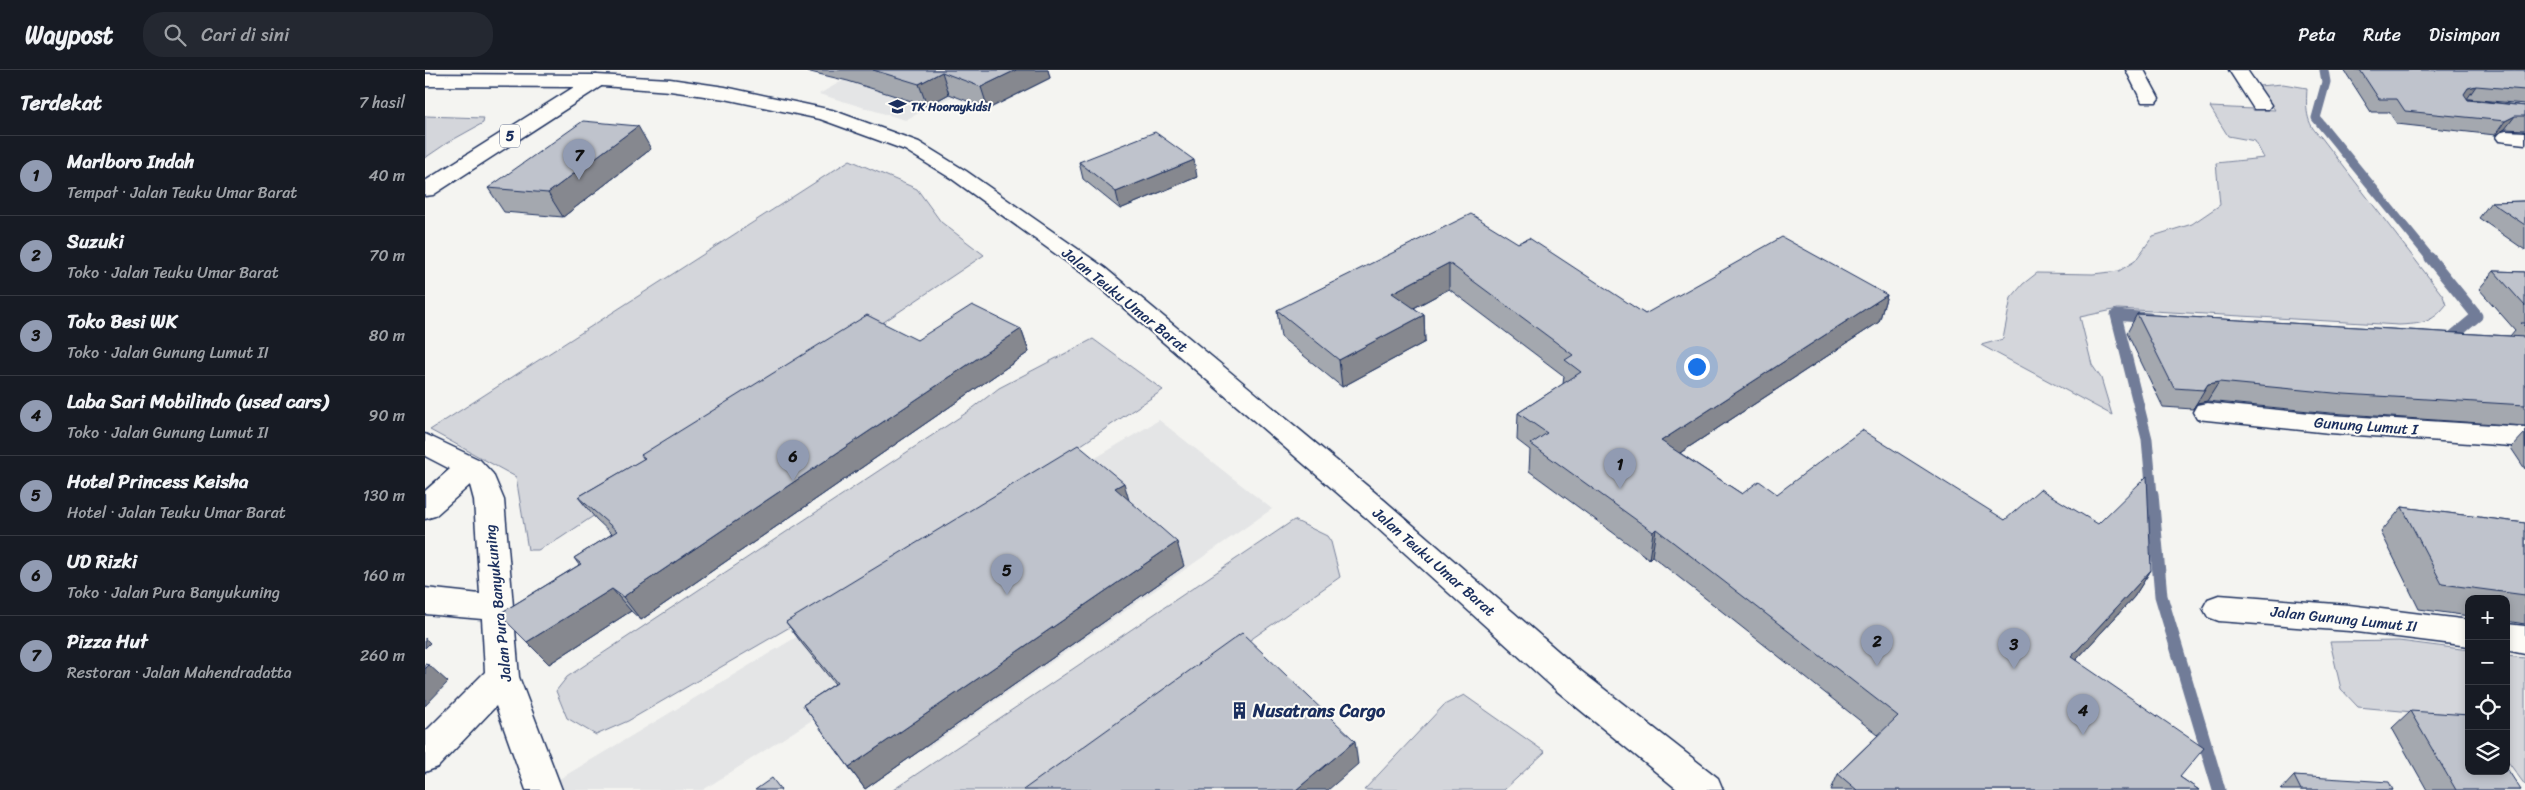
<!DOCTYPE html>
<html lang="id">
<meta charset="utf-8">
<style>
:root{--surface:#171b24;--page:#242831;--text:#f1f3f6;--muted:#9ea1a6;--line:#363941;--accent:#919bb2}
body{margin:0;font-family:Sriracha,sans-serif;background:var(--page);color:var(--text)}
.controls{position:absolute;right:15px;bottom:15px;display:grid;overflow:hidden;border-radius:10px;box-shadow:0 2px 8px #0003}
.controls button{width:45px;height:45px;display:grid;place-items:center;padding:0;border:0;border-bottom:1px solid var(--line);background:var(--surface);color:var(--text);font:25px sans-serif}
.you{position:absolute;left:1271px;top:296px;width:18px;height:18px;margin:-12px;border:4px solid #fff;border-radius:50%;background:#1a73e8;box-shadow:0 0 0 8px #1a73e833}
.badge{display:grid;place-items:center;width:32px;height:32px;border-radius:50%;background:var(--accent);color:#111;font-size:16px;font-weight:700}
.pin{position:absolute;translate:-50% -41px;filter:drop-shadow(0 1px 2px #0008)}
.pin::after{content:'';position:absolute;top:26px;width:18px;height:15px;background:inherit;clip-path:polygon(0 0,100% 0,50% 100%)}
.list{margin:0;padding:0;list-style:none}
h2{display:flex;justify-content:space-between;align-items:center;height:65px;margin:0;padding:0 20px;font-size:21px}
h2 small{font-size:16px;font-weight:400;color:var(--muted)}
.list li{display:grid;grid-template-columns:32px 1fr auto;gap:15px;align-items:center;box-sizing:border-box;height:80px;padding:0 20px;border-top:1px solid var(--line)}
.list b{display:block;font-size:19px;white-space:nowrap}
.list p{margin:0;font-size:16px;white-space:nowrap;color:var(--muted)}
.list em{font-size:16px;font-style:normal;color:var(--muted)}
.icon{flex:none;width:28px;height:28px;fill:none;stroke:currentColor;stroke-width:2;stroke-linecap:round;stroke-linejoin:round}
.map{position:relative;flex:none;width:2100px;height:720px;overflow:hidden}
header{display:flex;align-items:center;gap:30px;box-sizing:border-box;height:70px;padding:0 25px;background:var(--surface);border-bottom:1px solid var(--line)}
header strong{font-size:24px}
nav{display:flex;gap:28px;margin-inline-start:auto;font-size:18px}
.search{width:350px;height:45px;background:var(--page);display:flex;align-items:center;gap:12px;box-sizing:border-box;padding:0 18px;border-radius:20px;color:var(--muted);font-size:19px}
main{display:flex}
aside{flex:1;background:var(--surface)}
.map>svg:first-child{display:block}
.built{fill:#e4e5e6}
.green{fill:#d4d6db;stroke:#78829c}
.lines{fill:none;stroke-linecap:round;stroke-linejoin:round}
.stream-far2{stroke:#717c98;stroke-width:9}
.stream-far1{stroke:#717c98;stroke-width:11}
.stream{stroke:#717c98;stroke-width:13}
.minor-casing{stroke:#1b2f5e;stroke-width:3}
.major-casing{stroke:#1b2f5e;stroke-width:3}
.highway-casing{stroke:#1b2f5e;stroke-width:3}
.minor{fill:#fdfcf7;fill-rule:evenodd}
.major{fill:#fdfcf7;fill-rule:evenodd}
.highway{fill:#fdfcf7;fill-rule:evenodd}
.wall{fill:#a4a8af;stroke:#1b2f5e}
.shaded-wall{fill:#86888f;stroke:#1b2f5e}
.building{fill:#bfc3cc;stroke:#1b2f5e}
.labels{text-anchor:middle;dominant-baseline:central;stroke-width:4;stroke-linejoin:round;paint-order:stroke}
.far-poi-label{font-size:12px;font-weight:bold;fill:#1b2f5e;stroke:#fdfcf7;text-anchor:start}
.shield{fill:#fdfcf7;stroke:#5f6c8c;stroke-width:1}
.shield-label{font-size:14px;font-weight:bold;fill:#1b2f5e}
.street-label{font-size:15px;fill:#1b2f5e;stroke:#fdfcf7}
.near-poi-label{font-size:18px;font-weight:bold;fill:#1b2f5e;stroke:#fdfcf7;text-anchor:start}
</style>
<header>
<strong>Waypost</strong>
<div class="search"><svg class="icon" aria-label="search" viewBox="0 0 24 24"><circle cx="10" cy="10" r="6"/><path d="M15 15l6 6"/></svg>Cari di sini</div>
<nav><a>Peta</a><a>Rute</a><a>Disimpan</a></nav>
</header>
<main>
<aside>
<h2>Terdekat<small>7 hasil</small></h2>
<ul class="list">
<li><span class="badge">1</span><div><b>Marlboro Indah</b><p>Tempat · Jalan Teuku Umar Barat</p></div><em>40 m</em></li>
<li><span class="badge">2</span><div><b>Suzuki</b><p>Toko · Jalan Teuku Umar Barat</p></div><em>70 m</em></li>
<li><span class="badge">3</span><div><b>Toko Besi WK</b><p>Toko · Jalan Gunung Lumut II</p></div><em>80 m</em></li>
<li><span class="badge">4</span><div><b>Laba Sari Mobilindo (used cars)</b><p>Toko · Jalan Gunung Lumut II</p></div><em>90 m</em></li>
<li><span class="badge">5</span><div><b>Hotel Princess Keisha</b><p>Hotel · Jalan Teuku Umar Barat</p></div><em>130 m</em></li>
<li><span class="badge">6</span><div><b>UD Rizki</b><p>Toko · Jalan Pura Banyukuning</p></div><em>160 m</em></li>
<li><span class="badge">7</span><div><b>Pizza Hut</b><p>Restoran · Jalan Mahendradatta</p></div><em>260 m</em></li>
</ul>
</aside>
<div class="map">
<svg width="2100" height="720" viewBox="0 0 2100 720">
<rect width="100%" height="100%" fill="#f4f4f1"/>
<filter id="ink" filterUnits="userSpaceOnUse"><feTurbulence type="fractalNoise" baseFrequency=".02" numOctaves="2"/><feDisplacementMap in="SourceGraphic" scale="10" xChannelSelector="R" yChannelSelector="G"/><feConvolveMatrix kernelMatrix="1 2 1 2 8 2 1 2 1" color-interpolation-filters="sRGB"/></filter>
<g filter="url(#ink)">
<!-- built -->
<g class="built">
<polygon points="437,0 581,0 480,50 394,24"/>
<polygon points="734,350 847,439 503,678 448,611 278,720 123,720 121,717"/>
</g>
<!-- green -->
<g class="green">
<path d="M1858 14 1882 18C1881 37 1880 54 1896 67L2018 226 2021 235C2007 253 1996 254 1974 255L1693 239 1655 247 1667 295 1676 308 1687 345 1556 275 1578 269 1586 228 1598 214 1612 203 1668 204 1694 201 1710 191 1728 166 1767 154 1795 135 1791 93 1839 88 1830 71 1803 66 1785 37 1850 40 1833 16Z"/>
<polygon points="0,46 59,48 58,53 22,73 0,88"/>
<polygon points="425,90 492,119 516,152 559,185 134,469 113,480 103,480 91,407 5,360"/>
<polygon points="668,269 738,320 513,471 203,651 171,665 142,648 131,621 142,607 544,341 574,318"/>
<polygon points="869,450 902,466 906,472 915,507 611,720 468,720"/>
<polygon points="1974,571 2044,580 2044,653 1998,643 1933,637 1916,619 1905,572"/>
<polygon points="2081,586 2100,588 2100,715 2081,689"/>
<polygon points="1039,625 1120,682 1079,720 939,720 1019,635"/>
</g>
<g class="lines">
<!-- stream-far2 -->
<polyline class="stream-far2" points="1899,0 1901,12 1891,48 2006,189"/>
<!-- stream-far1 -->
<g class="stream-far1">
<polyline points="2005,188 2052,246 2022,271"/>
<polyline points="1724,248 1691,245 1722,369 1727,425"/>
</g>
<!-- stream -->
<polyline class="stream" points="1727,424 1736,526 1794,720"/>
<defs>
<g id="minor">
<polygon points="1701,0 1719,0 1734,28 1731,32 1717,32"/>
<polygon points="1804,0 1822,0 1846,35 1843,39 1829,39"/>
<polygon points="2081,61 2100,62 2100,74 2074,71 2071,67 2074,63"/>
<polygon points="1782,333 1905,345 2100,357 2100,377 1905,363 1772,349 1768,342 1772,335"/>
<polygon points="0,364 55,390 68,404 79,430 94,607 137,720 101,720 71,636 13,697 0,702 0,662 60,602 57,549 0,544 0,518 55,524 49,430 45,415 10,446 0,449 0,421 25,399 0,386"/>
<polygon points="1794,525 1924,535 2044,550 2044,576 1924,561 1794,551 1783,547 1778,538 1783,529"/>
<polygon points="2081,554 2100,556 2100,584 2081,580"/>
</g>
<polygon id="major" points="171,5 245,9 300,17 407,40 494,72 541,101 680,198 959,430 1156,601 1293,708 1298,720 1253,720 1132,621 939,446 664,208 527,109 480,80 395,49 300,29 245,21 164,15 162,11 164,7"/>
<polygon id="highway" points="0,4 171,5 178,7 180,11 178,15 8,125 0,126 0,111 149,17 0,16"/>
</defs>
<!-- minor casing -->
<use href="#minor" class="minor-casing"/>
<!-- major casing -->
<use href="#major" class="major-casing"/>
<!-- highway casing -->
<use href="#highway" class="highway-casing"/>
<!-- minor -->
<use href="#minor" class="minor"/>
<!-- major -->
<use href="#major" class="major"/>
<!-- highway -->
<use href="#highway" class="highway"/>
</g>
<!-- wall -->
<g class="wall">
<polygon points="377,0 623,0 625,8 563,39 524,24 502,36 423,11"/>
<polygon points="1919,0 2100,0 2100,34 2043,29 2100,36 2100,60 2080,59 2070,65 1972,54 1964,42 1946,42"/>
<polygon points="226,79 138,147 79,142 63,118"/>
<polygon points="654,92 772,107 695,139 658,109"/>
<polygon points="2100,131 2100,180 2054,148 2066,132"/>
<polygon points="1093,173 1220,244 1462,225 1454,252 1255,383 1317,424 1352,424 1580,450 1726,500 1709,527 1651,590 1755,707 1774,720 1406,720 1413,704 1453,665 1227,486 1224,489 1104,401 1105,380 1092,370 1093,343 1138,314 1139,306 1024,219 989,238 999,245 1000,272 917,317 856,267 852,240"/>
<polygon points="2069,201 2100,202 2100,356 1905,343 1782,331 1772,333 1768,339 1738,337 1702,263 1712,244 2085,266 2090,260 2054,219"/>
<polygon points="596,259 604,282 216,550 206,541 124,594 74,544 154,495 149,488 187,464 171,449 153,427 219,389 216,385 492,270"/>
<polygon points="2100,363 2100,399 2086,378"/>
<polygon points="704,430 759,496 440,719 378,635 410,614 378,575 361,552"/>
<polygon points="1977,437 2100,453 2100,554 2081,551 2081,529 2044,529 2044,546 1994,539 1956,462"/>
<polygon points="1985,641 2096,720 2002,720 1967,658"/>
<polygon points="1869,706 1968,720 1856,720"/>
</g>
<!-- shaded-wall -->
<g class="shaded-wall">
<polygon points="591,0 623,0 625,8 563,39 556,17"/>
<polygon points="517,2 524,24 502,36 494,14"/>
<polygon points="2051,16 2042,29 2030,37 2043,18"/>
<polygon points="2090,46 2080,59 2070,65 2080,51"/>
<polygon points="213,56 226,79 138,147 123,123"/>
<polygon points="769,90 772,107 695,139 691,122"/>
<polygon points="1024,193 1024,219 968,249 967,223"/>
<polygon points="1462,225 1454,252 1232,398 1236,371"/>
<polygon points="999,245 1000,272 917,317 914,290"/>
<polygon points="596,259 604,282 216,550 198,527"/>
<polygon points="1794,312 1782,331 1772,333 1768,339 1783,314"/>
<polygon points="699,413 706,437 690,418"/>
<polygon points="1231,459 1227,486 1224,489 1228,462"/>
<polygon points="752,472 759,496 440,719 424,697"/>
<polygon points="1726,500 1709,527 1630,613 1646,587"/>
<polygon points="187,519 206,541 124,594 102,572"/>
<polygon points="0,568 5,573 0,578"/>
<polygon points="4,595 23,612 0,636 0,599"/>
<polygon points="930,671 933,694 903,720 871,720"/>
</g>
<!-- building -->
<g class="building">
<polygon points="448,0 591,0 556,17 517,2 494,14"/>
<polygon points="1935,0 2100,0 2100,20 2051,16 2043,18 2039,24 2043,30 2100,36 2100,46 2090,46 2080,51 1980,41 1972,29 1954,29"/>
<polygon points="158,51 213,56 123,123 63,118"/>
<polygon points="730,62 769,90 691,122 654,92"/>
<polygon points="2100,131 2100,155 2066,132"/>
<polygon points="1046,144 1093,173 1104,168 1220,244 1357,167 1462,225 1236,371 1317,424 1334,411 1352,424 1437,360 1580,450 1615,419 1673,454 1722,406 1726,500 1646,587 1779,678 1755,707 1774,720 1432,720 1413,704 1473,646 1231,459 1228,462 1106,374 1122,363 1093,343 1156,302 1140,290 1148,285 1024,193 967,223 999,245 914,290 852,240"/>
<polygon points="2069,201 2100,202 2100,236"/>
<polygon points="547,235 596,259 198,527 187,519 102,572 74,544 156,494 149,488 192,461 153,427 220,388 216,385 442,245 492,270"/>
<polygon points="1712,244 2100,267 2100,335 1919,324 1794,312 1783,314 1779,320 1749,318"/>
<polygon points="2096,253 2100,253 2100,257"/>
<polygon points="653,375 699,413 690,418 752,472 424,697 378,635 412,613 361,552"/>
<polygon points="1977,437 2100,453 2100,525 2017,514"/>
<polygon points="817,563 930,671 871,720 598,720"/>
<polygon points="0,594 4,595 0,599"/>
<polygon points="1985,641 2044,645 2044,701 2081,701 2081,697 2096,720 2031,720"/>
<polygon points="1869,706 1964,712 1968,720 1876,720"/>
<polygon points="347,708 356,720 330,720"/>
</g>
</g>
<!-- icons -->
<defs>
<symbol id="school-bare" viewBox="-9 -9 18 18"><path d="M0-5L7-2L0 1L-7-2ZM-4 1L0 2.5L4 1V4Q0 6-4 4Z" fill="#1b2f5e" stroke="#fdfcf7" stroke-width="2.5" paint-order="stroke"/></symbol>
<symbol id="building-bare" viewBox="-9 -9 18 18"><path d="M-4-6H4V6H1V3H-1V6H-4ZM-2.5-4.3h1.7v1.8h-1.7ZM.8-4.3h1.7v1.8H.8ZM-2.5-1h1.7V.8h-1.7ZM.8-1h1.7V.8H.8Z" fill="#1b2f5e" stroke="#fdfcf7" stroke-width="2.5" paint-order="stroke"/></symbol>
</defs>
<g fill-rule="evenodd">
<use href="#school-bare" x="460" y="24" width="25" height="25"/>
<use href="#building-bare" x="802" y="628" width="25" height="25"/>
</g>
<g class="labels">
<!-- far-poi labels -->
<g class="far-poi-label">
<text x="486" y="37">TK Hooraykids!</text>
</g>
<!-- shield labels -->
<rect class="shield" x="75" y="54.5" width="20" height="23" rx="4"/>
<g class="shield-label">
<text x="85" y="66">5</text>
</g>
<!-- street labels -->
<g class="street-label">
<text transform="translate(700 230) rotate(39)">Jalan Teuku Umar Barat</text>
<text transform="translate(1941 356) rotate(4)">Gunung Lumut I</text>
<text transform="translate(1009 492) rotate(41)">Jalan Teuku Umar Barat</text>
<text transform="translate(73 533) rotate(-96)">Jalan Pura Banyukuning</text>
<text transform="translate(1919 549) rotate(6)">Jalan Gunung Lumut II</text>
</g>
<!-- near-poi labels -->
<g class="near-poi-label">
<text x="828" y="641">Nusatrans Cargo</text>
</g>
</g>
</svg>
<div class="controls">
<button>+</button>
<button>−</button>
<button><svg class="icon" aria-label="locate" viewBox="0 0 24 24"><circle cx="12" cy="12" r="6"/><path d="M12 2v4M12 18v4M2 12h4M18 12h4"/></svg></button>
<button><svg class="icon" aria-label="layers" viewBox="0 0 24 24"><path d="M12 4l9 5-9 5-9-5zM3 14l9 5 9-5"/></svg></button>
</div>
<div class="you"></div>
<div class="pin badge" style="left:1195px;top:419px">1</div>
<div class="pin badge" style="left:1452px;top:596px">2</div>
<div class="pin badge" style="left:1589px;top:599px">3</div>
<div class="pin badge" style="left:1658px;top:665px">4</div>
<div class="pin badge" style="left:582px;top:525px">5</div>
<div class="pin badge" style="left:368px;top:411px">6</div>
<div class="pin badge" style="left:154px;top:110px">7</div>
</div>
</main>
